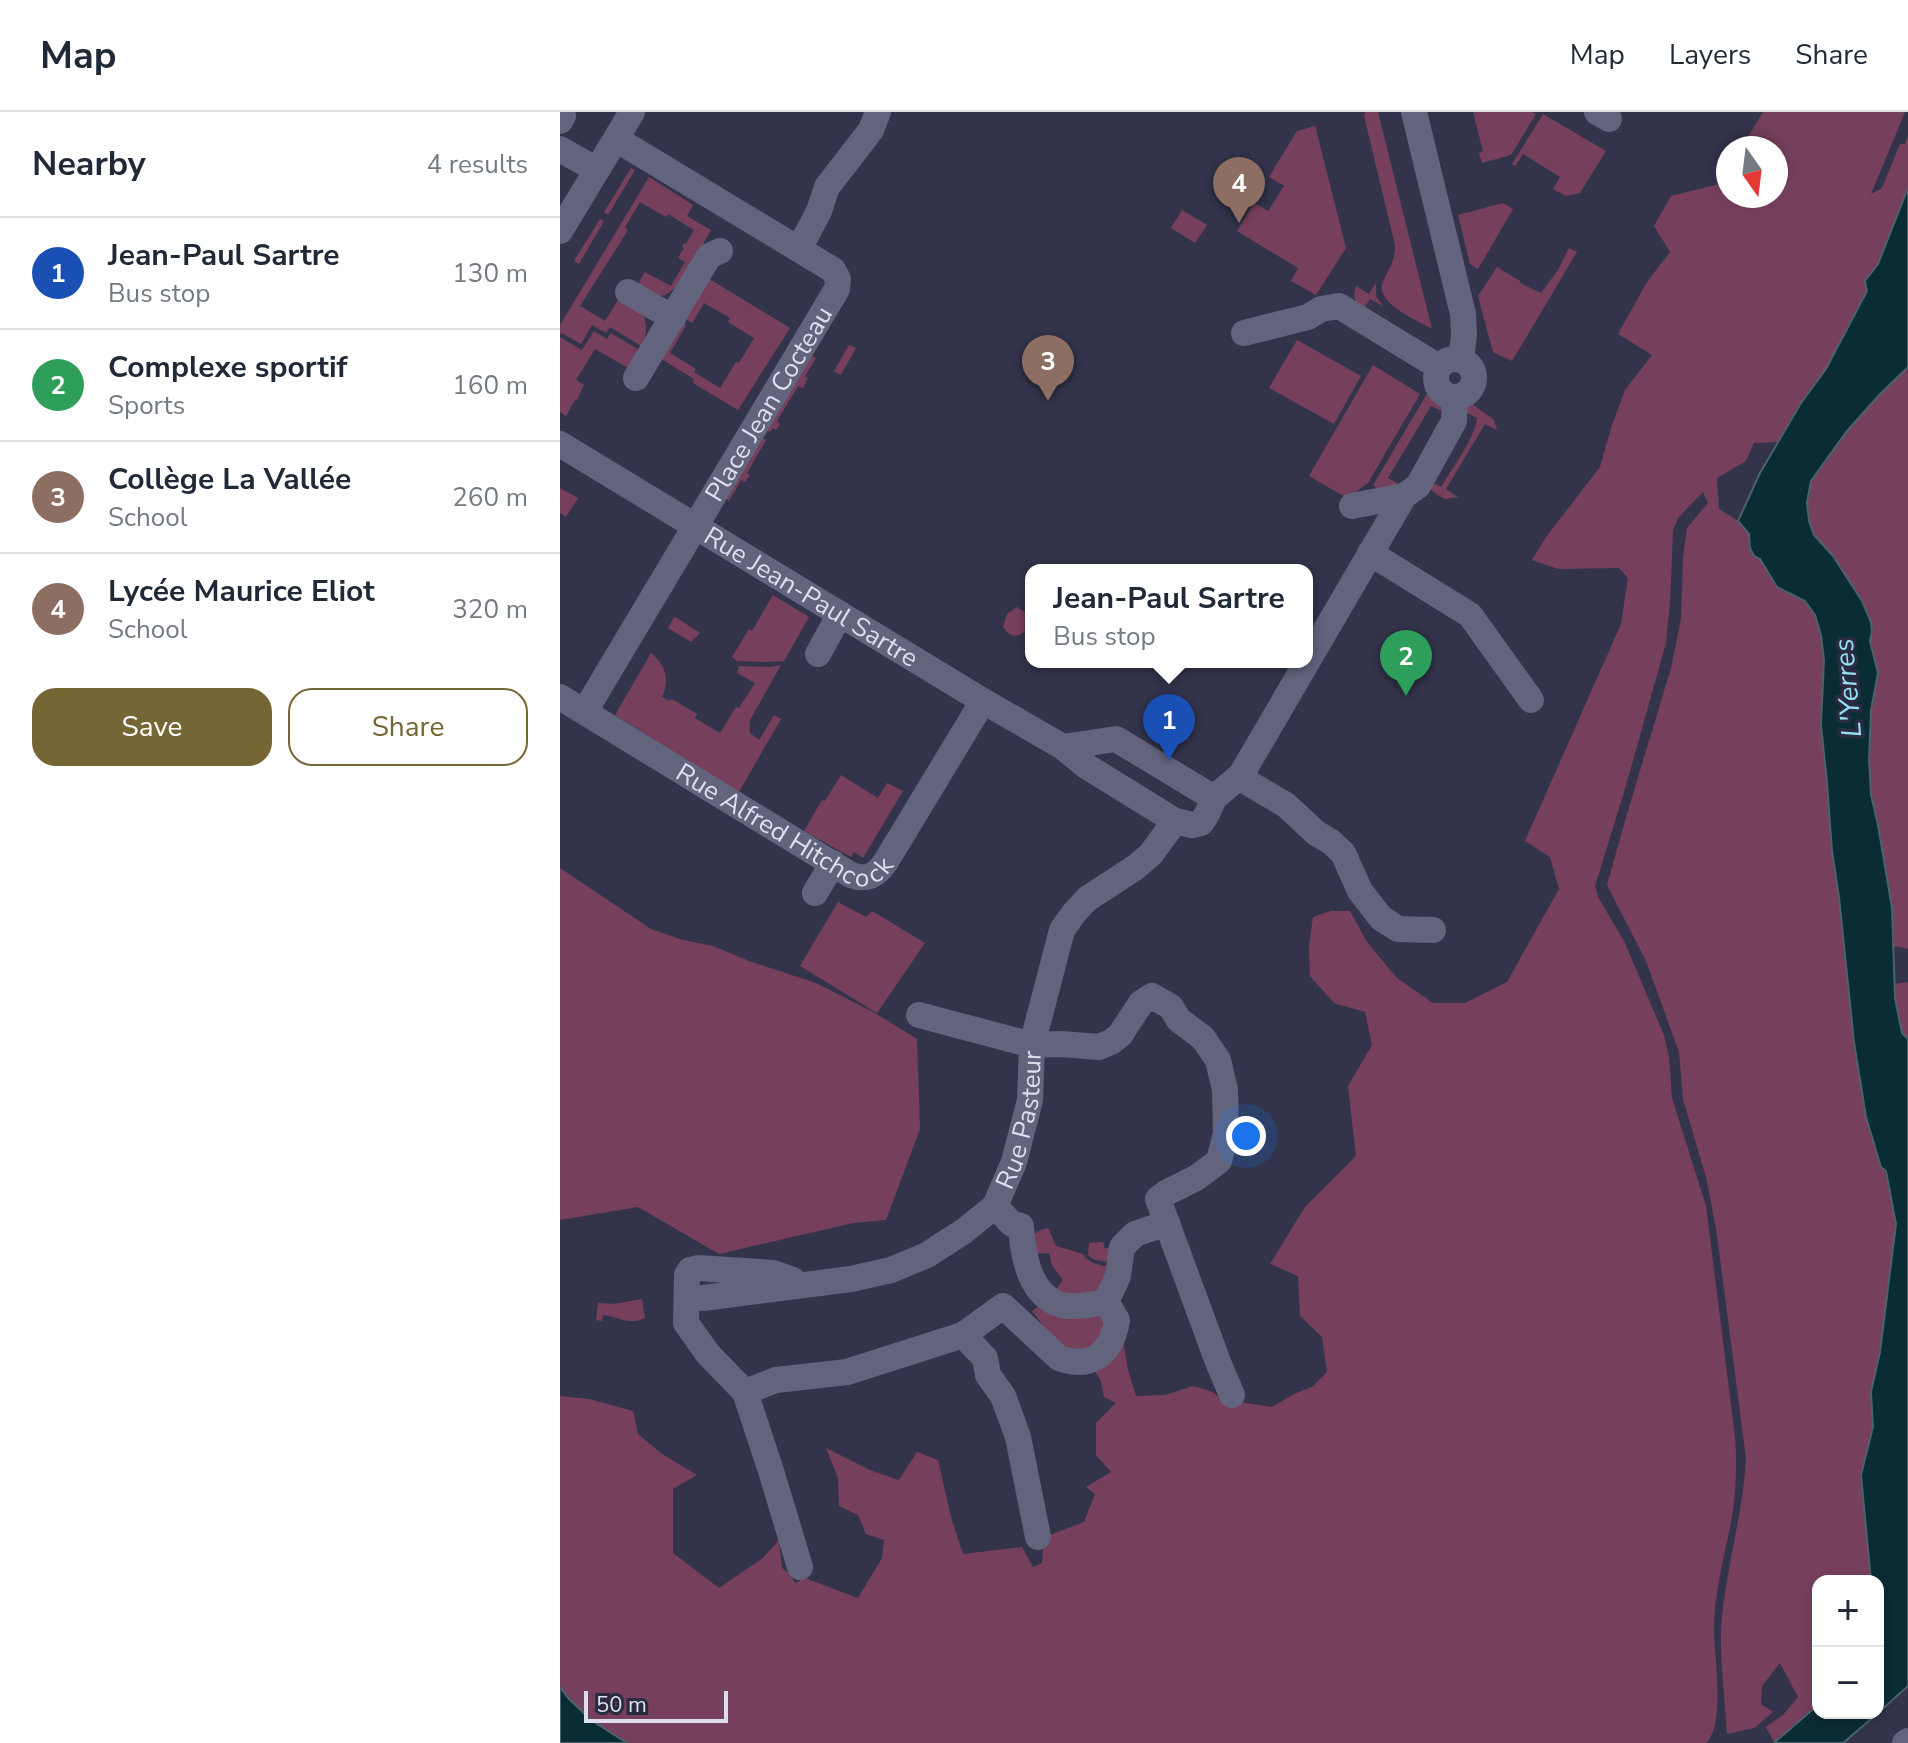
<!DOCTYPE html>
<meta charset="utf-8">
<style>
:root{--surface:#fff;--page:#f2f2f3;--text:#1f2937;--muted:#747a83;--line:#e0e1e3;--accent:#756635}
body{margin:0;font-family:"Nunito Sans",sans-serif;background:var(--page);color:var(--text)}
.controls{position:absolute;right:24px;bottom:24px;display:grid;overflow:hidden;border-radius:16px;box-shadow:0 4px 12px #0003}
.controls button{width:72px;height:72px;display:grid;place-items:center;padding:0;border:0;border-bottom:2px solid var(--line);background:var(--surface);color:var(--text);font:40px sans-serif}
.compass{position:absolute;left:1156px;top:24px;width:72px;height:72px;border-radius:50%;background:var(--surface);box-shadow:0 4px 12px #0003;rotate:166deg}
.scale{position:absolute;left:24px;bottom:20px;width:144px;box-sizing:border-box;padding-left:8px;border:4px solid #dedfee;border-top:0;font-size:22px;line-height:28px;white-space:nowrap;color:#dedfee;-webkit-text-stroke:6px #2a2a41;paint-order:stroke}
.you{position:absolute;left:686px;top:1024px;width:28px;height:28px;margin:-20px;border:6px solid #fff;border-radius:50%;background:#1a73e8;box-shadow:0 0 0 12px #1a73e833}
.badge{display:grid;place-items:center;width:52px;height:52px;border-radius:50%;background:var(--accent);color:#fff;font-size:26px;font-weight:700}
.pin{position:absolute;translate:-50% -66px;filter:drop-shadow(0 2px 4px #0008)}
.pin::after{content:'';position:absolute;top:42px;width:28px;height:24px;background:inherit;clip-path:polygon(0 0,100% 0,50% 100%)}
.popup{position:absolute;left:465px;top:452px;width:288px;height:104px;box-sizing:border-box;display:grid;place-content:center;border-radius:16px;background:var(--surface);filter:drop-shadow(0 2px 6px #0005);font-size:26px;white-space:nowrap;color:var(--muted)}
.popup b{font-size:30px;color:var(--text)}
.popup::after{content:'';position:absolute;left:50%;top:100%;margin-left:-16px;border:16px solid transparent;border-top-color:var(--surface)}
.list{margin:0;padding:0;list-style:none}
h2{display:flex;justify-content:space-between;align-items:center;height:104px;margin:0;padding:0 32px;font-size:34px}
h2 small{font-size:26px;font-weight:400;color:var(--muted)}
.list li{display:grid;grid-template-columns:52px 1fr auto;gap:24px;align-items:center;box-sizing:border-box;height:112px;padding:0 32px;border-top:2px solid var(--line)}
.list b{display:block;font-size:30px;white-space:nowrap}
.list p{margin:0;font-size:26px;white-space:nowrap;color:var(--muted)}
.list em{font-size:26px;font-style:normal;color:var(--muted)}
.actions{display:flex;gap:16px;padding:24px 32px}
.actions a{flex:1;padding:18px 0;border:2px solid var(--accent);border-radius:24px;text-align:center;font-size:28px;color:var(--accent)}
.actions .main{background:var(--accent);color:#fff}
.map{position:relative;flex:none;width:1348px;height:1631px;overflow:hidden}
header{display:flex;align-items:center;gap:48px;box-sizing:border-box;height:112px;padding:0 40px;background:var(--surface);border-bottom:2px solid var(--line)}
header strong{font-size:38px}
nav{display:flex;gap:44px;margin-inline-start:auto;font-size:28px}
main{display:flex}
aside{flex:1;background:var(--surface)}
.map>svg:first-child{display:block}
.green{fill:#76405c}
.water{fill:#0a2c34;stroke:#4a626c;stroke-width:2}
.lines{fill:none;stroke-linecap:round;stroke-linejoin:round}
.minor{stroke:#62647e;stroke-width:26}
.labels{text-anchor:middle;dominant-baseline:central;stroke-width:7;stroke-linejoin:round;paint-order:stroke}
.street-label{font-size:26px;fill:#dedfee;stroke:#2a2a41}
.water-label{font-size:28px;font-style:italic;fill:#95e0f4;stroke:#2a2a41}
</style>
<header>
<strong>Map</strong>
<nav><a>Map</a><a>Layers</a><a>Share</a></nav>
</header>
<main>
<aside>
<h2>Nearby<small>4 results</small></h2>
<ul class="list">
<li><span class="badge" style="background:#1a4fb4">1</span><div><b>Jean-Paul Sartre</b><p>Bus stop</p></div><em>130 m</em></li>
<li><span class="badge" style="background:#2e9e5b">2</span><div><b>Complexe sportif</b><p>Sports</p></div><em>160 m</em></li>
<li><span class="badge" style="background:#8d6e63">3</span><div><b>Collège La Vallée</b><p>School</p></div><em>260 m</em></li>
<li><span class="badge" style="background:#8d6e63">4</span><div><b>Lycée Maurice Eliot</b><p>School</p></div><em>320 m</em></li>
</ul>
<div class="actions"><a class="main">Save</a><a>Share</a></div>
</aside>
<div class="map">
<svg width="1348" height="1631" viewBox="0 0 1348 1631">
<rect width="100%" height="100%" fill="#33344c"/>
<!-- green -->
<g class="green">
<path d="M805 0H818L872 217C857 208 814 191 823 170 829 155 835 151 835 133L804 4Z"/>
<polygon points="913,0 972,0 976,2 951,43 922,51 919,41 923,39"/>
<path d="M1203 0H1345L1311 82 1322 76 1340 32H1345L1348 23V76L1318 152 1305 169 1308 179 1266 257 1241 291 1218 330 1194 331 1186 349 1157 366 1159 397 1178 409 1189 422 1200 447 1217 475 1245 489 1255 503 1261 523 1264 548 1261 613 1267 670 1272 739 1279 785 1294 930 1306 1005 1326 1059 1336 1112 1320 1240 1311 1280 1313 1315 1301 1363 1311 1469H1258V1593L1214 1630 1206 1615 1223 1603 1238 1585 1220 1551 1202 1574 1201 1592 1213 1600 1194 1616 1167 1622C1165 1589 1160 1549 1161 1517 1165 1459 1183 1404 1186 1346L1157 1123 1147 1069 1123 987 1119 940 1086 849 1047 773 1067 702 1111 556 1121 507 1123 446 1127 416 1148 391 1143 380 1118 406 1113 418 1110 491 1106 531 1065 677 1035 774 1038 785 1064 829 1104 923 1109 945 1112 986 1146 1094 1175 1325C1177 1350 1176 1374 1173 1399 1166 1440 1153 1481 1154 1522 1155 1548 1165 1614 1146 1631H67L31 1608 9 1587 0 1575V1284L29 1287 73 1299 78 1322 102 1342 137 1363 113 1377V1441L159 1476 203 1446 219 1428 222 1456 230 1462 235 1471 245 1466 298 1486 322 1446 324 1428 306 1422 298 1403 279 1394 278 1366 266 1336 312 1359 339 1368 357 1340 378 1348 391 1405 403 1442 462 1435 473 1455 482 1451 483 1437 487 1424 524 1410 535 1382 526 1375 551 1360 536 1343V1311L556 1291 544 1285 541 1269 533 1256 562 1223 568 1258 576 1284 605 1283 633 1274 653 1280 661 1287 712 1295 734 1282 752 1275 767 1260 762 1225 740 1204 738 1164 710 1152 745 1095 796 1044 788 974 812 933 805 900 774 891 750 864 749 834 753 805 771 799H790L807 830 837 866 873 891H905L947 870 999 777 990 745 965 729 1061 512 1068 466 1059 456 998 457 972 448 986 425 1040 355 1052 313 1065 278 1092 243 1058 222 1087 170 1110 140 1094 114 1111 84 1159 72 1168 58V84H1216V36H1181Z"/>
<polygon points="983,2 1046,39 1020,81 1006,84 993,77 1000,65 963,42 955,54 952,52"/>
<polygon points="755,14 786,136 756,183 731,169 738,156 677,119 694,91 708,99 724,74 709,65 737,19"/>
<polygon points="71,56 75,58 48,103 44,100"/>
<path d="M89 65 133 93 127 104 151 118C142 133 119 184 100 184 92 184 82 179 75 177L85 160 111 174 125 150 118 146 124 136 122 135 124 131 126 132 134 118 108 102 106 105 80 90 65 115 68 118 20 194 45 209 67 173C79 193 94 211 81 234L50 215 46 221 32 213 21 232 2 221 0 223V213Z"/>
<polygon points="943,91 953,97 918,157 910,152 898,103"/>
<polygon points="622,98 647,113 635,131 611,116"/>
<polygon points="40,107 44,109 19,152 14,149"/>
<polygon points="1009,136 1017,140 952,249 933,240 918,184 937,155 960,169 960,171 981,181 998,158"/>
<polygon points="146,165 230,216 178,298 133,271 134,267 98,245 119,209 126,213 110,241 136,257 134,260 160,276 176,250 179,251 194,226 168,210 170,206 144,191 132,211 122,205"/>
<path d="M816 171V184L823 194 810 187 802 199C795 189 792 186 796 174L809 182Z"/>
<polygon points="34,219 47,227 51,221 79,238 68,256 35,237 16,268 24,273 17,288 15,288 6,304 0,300 0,225 22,238"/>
<polygon points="737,228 801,264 774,312 709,276"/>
<polygon points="289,233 296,236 281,263 274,259"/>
<polygon points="246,240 256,246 245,264 248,266 243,276 238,274 217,309 220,312 216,318 213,316 210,320 202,316"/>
<polygon points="813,253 860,282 808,371 787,386 749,364"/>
<polygon points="1348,255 1348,837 1334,834 1332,796 1318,713 1311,683 1309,648 1311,598 1316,577 1313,544 1310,529 1312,519 1302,489 1273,444 1254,423 1249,409 1247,390 1251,369 1287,319 1320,282"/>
<polygon points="869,268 874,282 882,292 884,300 871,294 828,366 840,373 819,378 813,373 868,280"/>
<path d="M909 290 934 308 937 318 925 312 886 377 898 385 885 387C876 382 869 379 868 368L881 375C892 356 915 327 917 306L905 300Z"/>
<polygon points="197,323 206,328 187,361 190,363 185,370 181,368 169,389 161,384"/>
<polygon points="0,376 18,386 6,405 0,401"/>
<polygon points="213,483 249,505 224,549 207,550 177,549 172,545 189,517 192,519"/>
<path d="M457 495 471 504C471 515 465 522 454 524L448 521 443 515 447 502Z"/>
<polygon points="114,505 117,506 140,521 131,530 108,516"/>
<path d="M91 541C106 553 110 568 102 585L110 589 112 587 137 602 135 606 160 621 176 595 179 596 195 571 177 561 179 554 210 555 221 553 190 608V621L199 628 214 603 221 607 179 680 55 603Z"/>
<polygon points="281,663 318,686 327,671 343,679 303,746 294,740 291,745 244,719 262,688 265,689"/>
<polygon points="0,756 91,817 123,828 153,834 189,849 256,871 315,901 357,927 360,1017 326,1108 293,1111 159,1142 78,1095 0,1108"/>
<polygon points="278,790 306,805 312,799 365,831 317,901 240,854"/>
<path d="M1348 870V927C1336 916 1336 888 1335 872Z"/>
<path d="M488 1116 496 1134 523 1142C529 1153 543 1153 554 1156L552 1166 533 1182H493L503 1168 492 1153 489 1141 468 1142C471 1127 472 1119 488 1116Z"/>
<polygon points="543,1130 545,1137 549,1135 555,1152 533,1147 528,1143 529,1131"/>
<path d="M82 1187 85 1206C66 1214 59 1204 43 1203L42 1209 36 1208 38 1191 54 1192Z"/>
<polygon points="480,1194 533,1197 550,1210 527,1246 476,1219 483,1213 472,1199"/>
</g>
<!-- water -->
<g class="water">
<polygon points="1348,76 1348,255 1320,282 1287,319 1251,369 1247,390 1249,409 1254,423 1273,444 1302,489 1311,510 1312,519 1310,529 1318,561 1311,598 1309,648 1311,683 1318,713 1332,796 1335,886 1342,921 1348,927 1348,1574 1318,1601 1318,1469 1311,1469 1301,1363 1313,1315 1311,1280 1320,1240 1336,1112 1326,1059 1321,1055 1306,1005 1294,930 1279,785 1272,739 1267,670 1261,613 1264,548 1261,523 1255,503 1245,489 1217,475 1200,447 1194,444 1190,436 1189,422 1178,409 1200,361 1241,291 1266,257 1307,179 1305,169 1318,152"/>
<polygon points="0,1575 9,1587 31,1608 67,1631 0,1631"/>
<polygon points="1258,1593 1258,1601 1318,1601 1283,1631 1214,1631"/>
</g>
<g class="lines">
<!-- minor -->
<g class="minor">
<polyline points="854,0 903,202 904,223 901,247"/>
<polyline points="1037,0 1049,7"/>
<polyline points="0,9 3,4"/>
<polyline points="0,37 37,58"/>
<polyline points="0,119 72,0"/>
<polyline points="239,137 259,99 267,75 311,18 318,0"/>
<polyline points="68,180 113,206"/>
<polyline points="684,221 748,205 761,197 779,194 879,255"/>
<circle cx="895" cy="266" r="19"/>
<polyline points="76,266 149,144 160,139"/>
<path id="s1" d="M0 332 423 589 503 635 526 654 615 709 632 713 641 711 647 702 654 686 556 627 503 635"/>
<polyline points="792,394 844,384"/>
<polyline points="810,441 910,503 971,588"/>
<polyline points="258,542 280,502"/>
<path id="s2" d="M0 585 291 763C307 769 316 763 325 751L423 589"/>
<path id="s3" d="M25 599 277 177 278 167 273 158 56 27"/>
<polyline points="681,663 687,670 726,693 756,721 771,730 783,741 800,779 821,806 838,817 873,818"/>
<polyline points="654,686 681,663 844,384 858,374 894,309 895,285"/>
<polyline points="255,781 273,751"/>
<polyline points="359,903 472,933 501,932 539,935 551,930 560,923 581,891 592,884 611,895 619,908 643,926 658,948 665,978 666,1021 659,1049 636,1066 606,1081 598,1087 658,1250 672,1283"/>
<polyline points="233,1168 213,1161 138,1156 130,1158 127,1163 126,1211 148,1242 185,1280 211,1359 240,1455"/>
<path id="s4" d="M143 1186 291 1167 331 1158 367 1143 404 1119 435 1094 454 1050 470 988 472 933 502 818 514 801 527 787 576 755 591 742 615 709"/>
<polyline points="546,1190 558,1164 562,1135 575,1122 607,1111"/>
<polyline points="403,1223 425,1246 428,1263 443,1284 458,1325 478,1425"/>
<path d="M185 1280 216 1268 287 1260 403 1223 443 1194 499 1246C532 1258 552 1241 557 1208L546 1190C535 1192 512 1196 502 1193 469 1184 463 1143 461 1114L452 1112 435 1094"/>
<polyline points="1345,1631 1348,1629"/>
</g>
</g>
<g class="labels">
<!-- street labels -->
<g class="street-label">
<text stroke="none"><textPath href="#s3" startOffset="358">Place Jean Cocteau</textPath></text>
<text stroke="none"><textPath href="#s1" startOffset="294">Rue Jean-Paul Sartre</textPath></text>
<text stroke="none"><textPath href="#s2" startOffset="262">Rue Alfred Hitchcock</textPath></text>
<text stroke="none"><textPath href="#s4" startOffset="404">Rue Pasteur</textPath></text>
</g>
<!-- water labels -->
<g class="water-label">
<text transform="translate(1288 576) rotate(-95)">L'Yerres</text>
</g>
</g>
</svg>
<div class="controls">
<button>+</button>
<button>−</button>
</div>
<svg class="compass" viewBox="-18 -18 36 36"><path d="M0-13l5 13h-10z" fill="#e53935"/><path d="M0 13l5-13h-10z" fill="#747a83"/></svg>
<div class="scale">50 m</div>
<div class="you"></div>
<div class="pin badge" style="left:609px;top:648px;background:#1a4fb4">1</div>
<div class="popup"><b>Jean-Paul Sartre</b>Bus stop</div>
<div class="pin badge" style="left:846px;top:584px;background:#2e9e5b">2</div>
<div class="pin badge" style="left:488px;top:289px;background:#8d6e63">3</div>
<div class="pin badge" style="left:679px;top:111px;background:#8d6e63">4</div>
</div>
</main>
